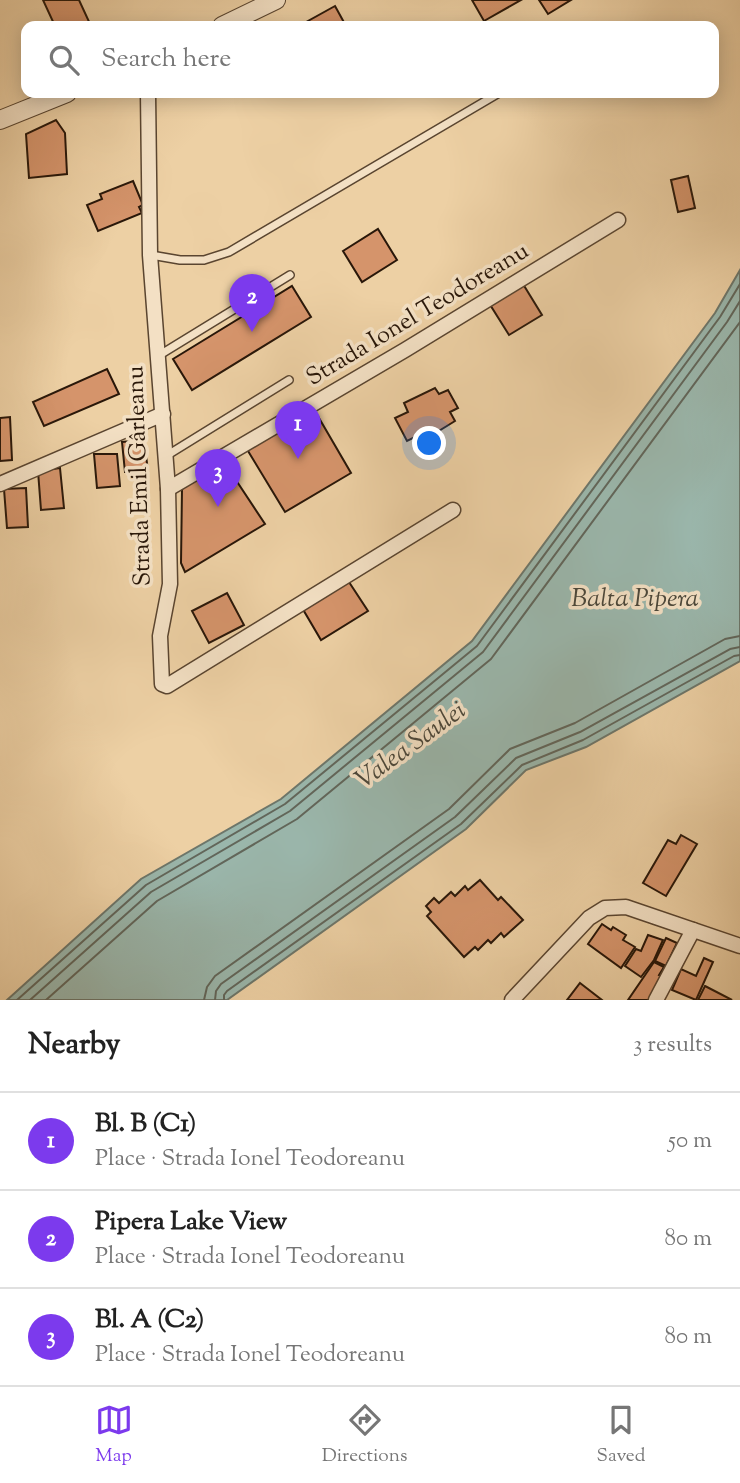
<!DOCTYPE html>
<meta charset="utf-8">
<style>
:root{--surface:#fff;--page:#f6f6f6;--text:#222;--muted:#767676;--line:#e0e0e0;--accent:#7c3aed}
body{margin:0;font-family:"Sorts Mill Goudy",serif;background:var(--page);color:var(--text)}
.you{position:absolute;left:430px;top:444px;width:24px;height:24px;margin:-18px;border:5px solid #fff;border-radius:50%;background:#1a73e8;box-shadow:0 0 0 10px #1a73e833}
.badge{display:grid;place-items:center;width:46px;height:46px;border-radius:50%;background:var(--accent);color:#fff;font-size:23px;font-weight:700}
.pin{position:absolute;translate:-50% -58px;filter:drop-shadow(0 2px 4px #0008)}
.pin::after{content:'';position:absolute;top:37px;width:24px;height:21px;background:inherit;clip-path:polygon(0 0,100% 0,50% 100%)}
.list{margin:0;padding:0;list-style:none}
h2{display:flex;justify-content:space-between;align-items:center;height:91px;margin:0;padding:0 28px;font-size:30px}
h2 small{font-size:23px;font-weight:400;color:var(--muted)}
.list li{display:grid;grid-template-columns:46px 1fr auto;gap:21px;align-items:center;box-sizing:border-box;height:98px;padding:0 28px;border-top:2px solid var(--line)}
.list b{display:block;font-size:26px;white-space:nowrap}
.list p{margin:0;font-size:23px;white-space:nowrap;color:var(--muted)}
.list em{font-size:23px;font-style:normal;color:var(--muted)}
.icon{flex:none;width:38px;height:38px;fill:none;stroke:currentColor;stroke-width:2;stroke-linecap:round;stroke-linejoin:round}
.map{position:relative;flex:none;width:740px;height:1000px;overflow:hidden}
.search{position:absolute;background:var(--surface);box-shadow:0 4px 18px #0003;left:21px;right:21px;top:21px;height:77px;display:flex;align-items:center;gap:18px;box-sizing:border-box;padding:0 24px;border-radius:14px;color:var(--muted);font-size:26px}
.sheet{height:385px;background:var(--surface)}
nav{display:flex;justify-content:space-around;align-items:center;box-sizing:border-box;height:98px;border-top:2px solid var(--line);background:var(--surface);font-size:19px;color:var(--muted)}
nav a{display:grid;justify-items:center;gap:4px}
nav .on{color:var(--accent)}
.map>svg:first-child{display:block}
.water{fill:#9ab6ab;stroke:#6d766a;stroke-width:2}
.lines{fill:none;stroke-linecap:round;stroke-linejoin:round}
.shore{stroke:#62665a;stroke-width:2}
.building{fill:#d5946b;stroke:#291709;stroke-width:2}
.service-casing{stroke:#5a4530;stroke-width:10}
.minor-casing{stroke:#5a4530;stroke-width:17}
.tertiary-casing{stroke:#5a4530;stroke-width:20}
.service{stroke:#f3e0c4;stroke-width:7}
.minor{stroke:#f3e0c4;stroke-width:14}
.tertiary{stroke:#f3e0c4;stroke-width:18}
.labels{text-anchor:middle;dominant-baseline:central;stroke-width:7;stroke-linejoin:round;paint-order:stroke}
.street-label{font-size:24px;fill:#291709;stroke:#f3e0c4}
.water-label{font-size:26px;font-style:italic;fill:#4b473a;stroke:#f3e0c4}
</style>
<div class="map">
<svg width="740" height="1000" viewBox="0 0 740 1000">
<rect width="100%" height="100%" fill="#edd0a4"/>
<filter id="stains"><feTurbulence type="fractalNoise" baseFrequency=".00286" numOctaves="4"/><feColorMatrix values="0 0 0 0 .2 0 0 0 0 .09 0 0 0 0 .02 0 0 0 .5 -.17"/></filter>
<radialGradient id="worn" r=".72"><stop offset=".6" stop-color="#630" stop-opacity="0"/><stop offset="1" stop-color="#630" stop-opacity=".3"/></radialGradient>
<!-- water -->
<polygon class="water" points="740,270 740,661 586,747 526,770 466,829 227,1000 7,1000 141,879 281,799 472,641 715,313"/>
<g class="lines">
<!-- shore -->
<g class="shore">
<polyline points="17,1000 146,885 285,804 477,646 720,317 740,284"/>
<polyline points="30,1000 151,892 290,811 483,652 727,322 740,301"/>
<polyline points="46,1000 157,901 297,819 491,659 740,322"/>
<polyline points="204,1000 207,987 215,976 449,809 510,749 575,723 725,639 740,636"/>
<polyline points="215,1000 216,991 221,984 455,817 516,758 580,732 730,649 740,647"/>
<polyline points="224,1000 224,995 227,991 461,824 522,765 583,740 734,656 740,655"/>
</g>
</g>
<!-- building -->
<g class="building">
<polygon points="43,0 79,0 91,26 55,26"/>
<polygon points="472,0 521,0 484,21"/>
<polygon points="539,0 571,0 548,14"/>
<polygon points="335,6 346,26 299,26"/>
<polygon points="56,120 65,133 67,174 29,178 26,134"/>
<polygon points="688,176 695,208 678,212 671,180"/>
<polygon points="133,181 143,205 139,207 142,213 98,231 87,205 102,199 100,194"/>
<polygon points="378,229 397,260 362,282 343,251"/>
<polygon points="523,284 542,315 509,335 489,303"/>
<polygon points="292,286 311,317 192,390 173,359"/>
<polygon points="107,369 119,394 44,426 33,402"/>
<polygon points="435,388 439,394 448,390 458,408 450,412 455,421 424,440 421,434 407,441 395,418 408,412 404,403"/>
<polygon points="312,406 351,473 285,512 245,446"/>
<polygon points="10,417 12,460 0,461 0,418"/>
<polygon points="144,440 148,471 125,472 122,442"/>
<polygon points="94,454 117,454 120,486 97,488"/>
<polygon points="224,462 265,524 185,572 181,563 182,489"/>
<polygon points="60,468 64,508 41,510 38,471"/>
<polygon points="26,488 28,527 7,528 4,489"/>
<polygon points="347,579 368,611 321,640 301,606"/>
<polygon points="227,593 244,625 209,643 192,611"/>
<polygon points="681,835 697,844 666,896 643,883 668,840 676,844"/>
<polygon points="480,880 498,900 501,897 523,920 504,937 501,933 491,943 488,940 478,950 475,947 464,957 427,916 431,912 426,906 434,898 439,903 451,892 455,896 465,886 468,890"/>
<polygon points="602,924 611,930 613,927 626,935 623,940 635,947 621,968 588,944"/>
<polygon points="648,935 663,940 654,960 641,977 625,966 636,949 641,951"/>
<polygon points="666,938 677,943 666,966 655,961"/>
<polygon points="704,958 713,962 696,1000 672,990 681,969 696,976"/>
<polygon points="654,962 664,967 659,975 663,977 650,1000 628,1000"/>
<polygon points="580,983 602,1000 567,1000"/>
<polygon points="705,986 732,1000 698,1000"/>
</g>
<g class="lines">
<defs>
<g id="service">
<polyline points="151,255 180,260 204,260 229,252 499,93"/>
<polyline points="158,356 290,275"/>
<polyline points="166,456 289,380"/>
</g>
<g id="minor">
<polyline points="148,93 150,255 168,489 170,584 160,636 162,684 167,686 453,510"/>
<polyline points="0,484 163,414"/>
<polyline points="168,489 405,350 618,220"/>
<polyline points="512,1000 589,918 605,908 626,907 740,946"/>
<polyline points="656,1000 693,930"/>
</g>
<g id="tertiary">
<polyline points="222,26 276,0"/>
<polyline points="0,120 67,93"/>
</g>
</defs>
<!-- service casing -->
<use href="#service" class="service-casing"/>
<!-- minor casing -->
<use href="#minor" class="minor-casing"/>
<!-- tertiary casing -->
<use href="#tertiary" class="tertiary-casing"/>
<!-- service -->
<use href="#service" class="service"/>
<!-- minor -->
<use href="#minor" class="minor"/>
<!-- tertiary -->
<use href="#tertiary" class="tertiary"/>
</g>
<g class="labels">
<!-- street labels -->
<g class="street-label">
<text transform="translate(418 315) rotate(-31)">Strada Ionel Teodoreanu</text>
<text transform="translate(140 476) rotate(-92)">Strada Emil Gârleanu</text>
</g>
<!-- water labels -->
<g class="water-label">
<text x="635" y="599">Balta Pipera</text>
<text transform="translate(411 746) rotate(-36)">Valea Saulei</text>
</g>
</g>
<rect width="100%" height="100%" filter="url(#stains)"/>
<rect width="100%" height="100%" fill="url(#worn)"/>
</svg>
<div class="you"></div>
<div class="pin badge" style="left:298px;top:459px">1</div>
<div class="pin badge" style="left:252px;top:332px">2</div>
<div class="pin badge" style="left:218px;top:507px">3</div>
<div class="search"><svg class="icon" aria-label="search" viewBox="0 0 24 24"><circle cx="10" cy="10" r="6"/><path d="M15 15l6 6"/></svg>Search here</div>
</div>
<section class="sheet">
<h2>Nearby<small>3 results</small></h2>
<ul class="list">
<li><span class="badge">1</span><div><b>Bl. B (C1)</b><p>Place · Strada Ionel Teodoreanu</p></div><em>50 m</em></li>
<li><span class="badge">2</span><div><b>Pipera Lake View</b><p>Place · Strada Ionel Teodoreanu</p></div><em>80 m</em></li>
<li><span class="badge">3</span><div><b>Bl. A (C2)</b><p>Place · Strada Ionel Teodoreanu</p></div><em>80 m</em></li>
</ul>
</section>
<nav>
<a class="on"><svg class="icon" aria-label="map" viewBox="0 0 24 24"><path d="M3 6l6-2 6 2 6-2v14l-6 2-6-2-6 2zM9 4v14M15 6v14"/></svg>Map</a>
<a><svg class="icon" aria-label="directions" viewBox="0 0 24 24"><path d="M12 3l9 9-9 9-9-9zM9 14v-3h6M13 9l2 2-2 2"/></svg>Directions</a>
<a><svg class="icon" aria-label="saved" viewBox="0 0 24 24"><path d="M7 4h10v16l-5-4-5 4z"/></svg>Saved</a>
</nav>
